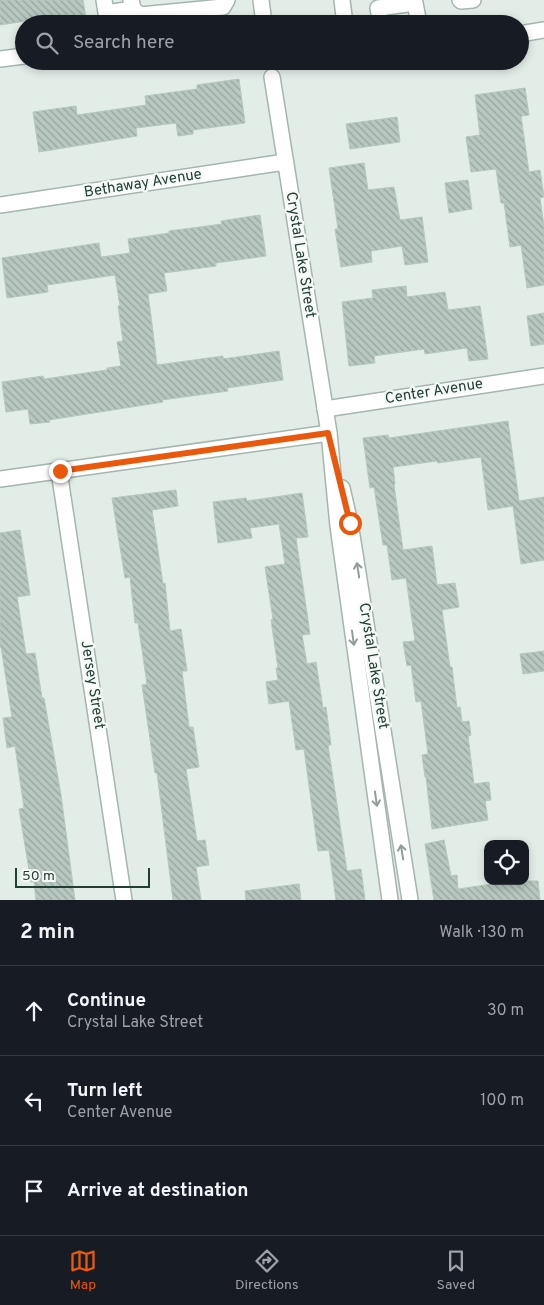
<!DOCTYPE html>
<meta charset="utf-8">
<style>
:root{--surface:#171b24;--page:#20242c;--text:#f1f3f6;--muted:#9ea1a6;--line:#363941;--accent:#ea580c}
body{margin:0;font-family:Overpass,sans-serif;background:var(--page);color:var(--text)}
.controls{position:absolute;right:15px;bottom:15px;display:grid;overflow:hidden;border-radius:10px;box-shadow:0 2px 8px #0003}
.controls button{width:45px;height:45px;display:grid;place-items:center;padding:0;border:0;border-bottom:1px solid var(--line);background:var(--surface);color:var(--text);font:25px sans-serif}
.scale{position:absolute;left:15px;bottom:12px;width:135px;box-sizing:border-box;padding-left:5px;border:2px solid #223e35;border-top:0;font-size:14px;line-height:18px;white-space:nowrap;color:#223e35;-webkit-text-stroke:4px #f4f9f6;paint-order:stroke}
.stop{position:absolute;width:15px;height:15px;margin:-11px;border:4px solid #ea580c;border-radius:50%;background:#fff}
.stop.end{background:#ea580c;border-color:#fff;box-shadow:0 1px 5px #0008}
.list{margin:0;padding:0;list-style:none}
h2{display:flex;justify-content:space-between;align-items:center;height:65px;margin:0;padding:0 20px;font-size:21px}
h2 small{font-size:16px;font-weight:400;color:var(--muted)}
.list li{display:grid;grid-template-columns:32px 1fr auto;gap:15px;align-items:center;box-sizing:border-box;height:90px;padding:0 20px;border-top:1px solid var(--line)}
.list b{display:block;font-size:19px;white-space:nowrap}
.list p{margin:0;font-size:16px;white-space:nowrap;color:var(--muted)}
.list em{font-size:16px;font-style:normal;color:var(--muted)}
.icon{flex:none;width:28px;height:28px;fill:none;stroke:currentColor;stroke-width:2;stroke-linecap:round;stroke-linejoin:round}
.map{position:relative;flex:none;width:544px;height:900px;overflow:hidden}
.search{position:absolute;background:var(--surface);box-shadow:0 2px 8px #0003;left:15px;right:15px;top:15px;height:55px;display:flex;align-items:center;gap:12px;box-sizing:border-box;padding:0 18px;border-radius:28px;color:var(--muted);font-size:19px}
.sheet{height:335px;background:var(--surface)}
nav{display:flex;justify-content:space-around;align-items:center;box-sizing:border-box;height:70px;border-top:1px solid var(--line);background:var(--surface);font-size:14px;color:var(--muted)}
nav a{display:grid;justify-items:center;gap:2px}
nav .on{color:var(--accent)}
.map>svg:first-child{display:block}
.building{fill:url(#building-back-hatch);stroke:#b5c7be}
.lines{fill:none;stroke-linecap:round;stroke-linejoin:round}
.minor-casing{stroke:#a5b5af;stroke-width:18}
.minor{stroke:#fff;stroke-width:15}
.oneway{stroke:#909e9a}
.route{stroke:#ea580c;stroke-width:6}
.labels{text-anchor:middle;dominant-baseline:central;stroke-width:4.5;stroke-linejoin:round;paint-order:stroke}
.street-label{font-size:15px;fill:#223e35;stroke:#f4f9f6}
</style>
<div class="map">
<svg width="544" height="900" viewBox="0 0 544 900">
<defs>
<pattern id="building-back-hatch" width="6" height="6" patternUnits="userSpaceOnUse" patternTransform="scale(1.25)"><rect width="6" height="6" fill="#b8c8c1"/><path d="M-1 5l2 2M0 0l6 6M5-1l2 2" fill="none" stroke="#95a49e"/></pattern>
</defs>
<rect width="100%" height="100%" fill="#e3ede8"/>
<!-- building -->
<g class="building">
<polygon points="0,0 83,0 87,24 47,24 46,18 0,25"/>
<polygon points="239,79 245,123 193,130 193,134 178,136 176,123 136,128 137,136 39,152 33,112 76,106 77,115 146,105 145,96 197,89 197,85"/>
<polygon points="525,88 529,115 521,116 529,172 540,170 544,197 540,198 544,226 544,285 527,288 521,245 510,247 504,203 501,203 496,169 471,172 466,137 480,135 475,95"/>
<polygon points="397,117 400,142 350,149 346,124"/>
<polygon points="364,163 368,190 394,187 400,220 422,217 428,262 405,265 402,246 371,251 372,262 341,267 335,229 338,229 329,168"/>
<polygon points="468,180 472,209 449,213 445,183"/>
<polygon points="260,215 266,256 216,263 216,266 164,273 167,291 148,294 151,316 157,365 223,356 223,359 279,351 283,380 227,388 228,391 162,400 163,402 49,420 50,422 30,424 28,409 6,412 2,382 43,376 44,379 107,370 107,368 121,366 117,342 123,341 118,306 120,306 115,275 47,285 48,292 7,298 2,258 99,243 101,257 130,253 128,239 169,233 169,231 222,224 221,221"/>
<polygon points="406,286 407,297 445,292 448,310 480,306 488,359 469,361 467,348 425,354 424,349 374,356 375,363 349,366 342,302 373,298 372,290"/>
<polygon points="544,313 544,344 531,346 527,316"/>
<polygon points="508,421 519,501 544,497 544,560 521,564 513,506 488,510 481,457 438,463 437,461 393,467 395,484 394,485 403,550 432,546 437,585 455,583 459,607 442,610 450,667 452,667 457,708 460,707 462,722 469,721 471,735 468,736 474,784 489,782 491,800 485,801 488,820 432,829 426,777 425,777 422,755 428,754 421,701 416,702 411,665 407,666 403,642 415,641 406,578 392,580 387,545 383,545 374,487 370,488 363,438 388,435 389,438"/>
<polygon points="176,490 178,506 152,510 163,584 165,583 170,631 181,629 187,671 182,671 189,727 193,727 199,767 186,769 197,841 205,840 209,865 196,867 201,900 173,900 157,773 155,773 142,685 147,684 138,623 135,623 130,577 125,578 112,498"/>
<polygon points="302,493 308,537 296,538 310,634 302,635 307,664 316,662 323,708 326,707 331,745 328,745 347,871 361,869 365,900 336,900 329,850 318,851 304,749 296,750 289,701 269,704 266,682 278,680 276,668 278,668 271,620 273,619 265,567 285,564 279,524 250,528 252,538 218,543 213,502 246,498 247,501"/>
<polygon points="20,530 30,595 17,597 26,654 35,653 42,698 44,698 61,795 75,900 36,900 34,882 31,882 19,809 24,808 15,746 7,748 3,718 12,717 1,647 0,647 0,533"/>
<polygon points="544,651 544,671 523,674 520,654"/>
<polygon points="444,840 451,876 457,875 458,889 513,881 538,881 540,900 434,900 425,844"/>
<polygon points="299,884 301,900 246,900 245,891"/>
</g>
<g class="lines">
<defs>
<g id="minor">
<polyline points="104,0 106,13 133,9"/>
<polyline points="131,0 133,9 140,15 223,7 227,0"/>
<polyline points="261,0 264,24"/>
<polyline points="342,0 345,24"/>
<polyline points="460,0 461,1 473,0"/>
<polyline points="381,24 378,8 415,3 419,24"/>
<polyline points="520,34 544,30"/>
<polyline points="0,59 24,56"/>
<polyline points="350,61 351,61"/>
<polyline points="272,77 329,433 338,526 390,900"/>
<polyline points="0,205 285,162"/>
<polyline points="325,409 544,376"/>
<polyline points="59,471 124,900"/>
<polyline points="0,479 329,433"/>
<polyline points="342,488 350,523 410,900"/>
</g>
</defs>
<!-- minor casing -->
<use href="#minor" class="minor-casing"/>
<!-- minor -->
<use href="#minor" class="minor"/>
</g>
<!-- one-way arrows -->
<defs><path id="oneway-shaft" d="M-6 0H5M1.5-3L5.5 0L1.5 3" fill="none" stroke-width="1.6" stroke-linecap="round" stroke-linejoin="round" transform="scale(1.25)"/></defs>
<g class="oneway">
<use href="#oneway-shaft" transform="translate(358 570) rotate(-99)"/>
<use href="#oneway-shaft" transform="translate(353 638) rotate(82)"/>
<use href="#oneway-shaft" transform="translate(376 799) rotate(82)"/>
<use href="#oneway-shaft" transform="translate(402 852) rotate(-99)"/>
</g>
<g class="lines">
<!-- route -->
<polyline class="route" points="60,471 328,433 350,523"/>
</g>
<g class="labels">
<!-- street labels -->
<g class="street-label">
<text transform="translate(143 184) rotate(-9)">Bethaway Avenue</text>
<text transform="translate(300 255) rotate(81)">Crystal Lake Street</text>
<text transform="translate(434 392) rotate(-9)">Center Avenue</text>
<text transform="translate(373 666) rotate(81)">Crystal Lake Street</text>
<text transform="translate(92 685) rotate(81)">Jersey Street</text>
</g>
</g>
</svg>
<div class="controls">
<button><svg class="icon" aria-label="locate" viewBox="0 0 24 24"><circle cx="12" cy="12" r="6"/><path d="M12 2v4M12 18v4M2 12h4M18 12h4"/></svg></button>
</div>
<div class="scale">50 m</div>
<div class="stop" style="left:350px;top:523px"></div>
<div class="stop end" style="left:60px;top:471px"></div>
<div class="search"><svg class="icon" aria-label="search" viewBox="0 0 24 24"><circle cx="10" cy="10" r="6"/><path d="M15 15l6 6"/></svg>Search here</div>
</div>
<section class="sheet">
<h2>2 min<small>Walk · 130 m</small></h2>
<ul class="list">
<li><svg class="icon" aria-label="ahead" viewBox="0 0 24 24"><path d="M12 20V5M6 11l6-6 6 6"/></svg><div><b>Continue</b><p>Crystal Lake Street</p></div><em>30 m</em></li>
<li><svg class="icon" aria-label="left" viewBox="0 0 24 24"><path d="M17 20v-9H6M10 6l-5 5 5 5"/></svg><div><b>Turn left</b><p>Center Avenue</p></div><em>100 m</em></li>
<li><svg class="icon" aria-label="arrive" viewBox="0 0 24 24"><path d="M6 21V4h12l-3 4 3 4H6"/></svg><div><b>Arrive at destination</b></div></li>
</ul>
</section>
<nav>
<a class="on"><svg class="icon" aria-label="map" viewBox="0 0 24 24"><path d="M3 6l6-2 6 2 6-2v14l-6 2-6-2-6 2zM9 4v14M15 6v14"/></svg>Map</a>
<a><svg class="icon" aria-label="directions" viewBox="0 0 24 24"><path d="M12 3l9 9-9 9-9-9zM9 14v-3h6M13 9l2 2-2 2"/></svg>Directions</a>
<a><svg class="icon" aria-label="saved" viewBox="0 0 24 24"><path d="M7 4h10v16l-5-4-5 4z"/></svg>Saved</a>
</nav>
